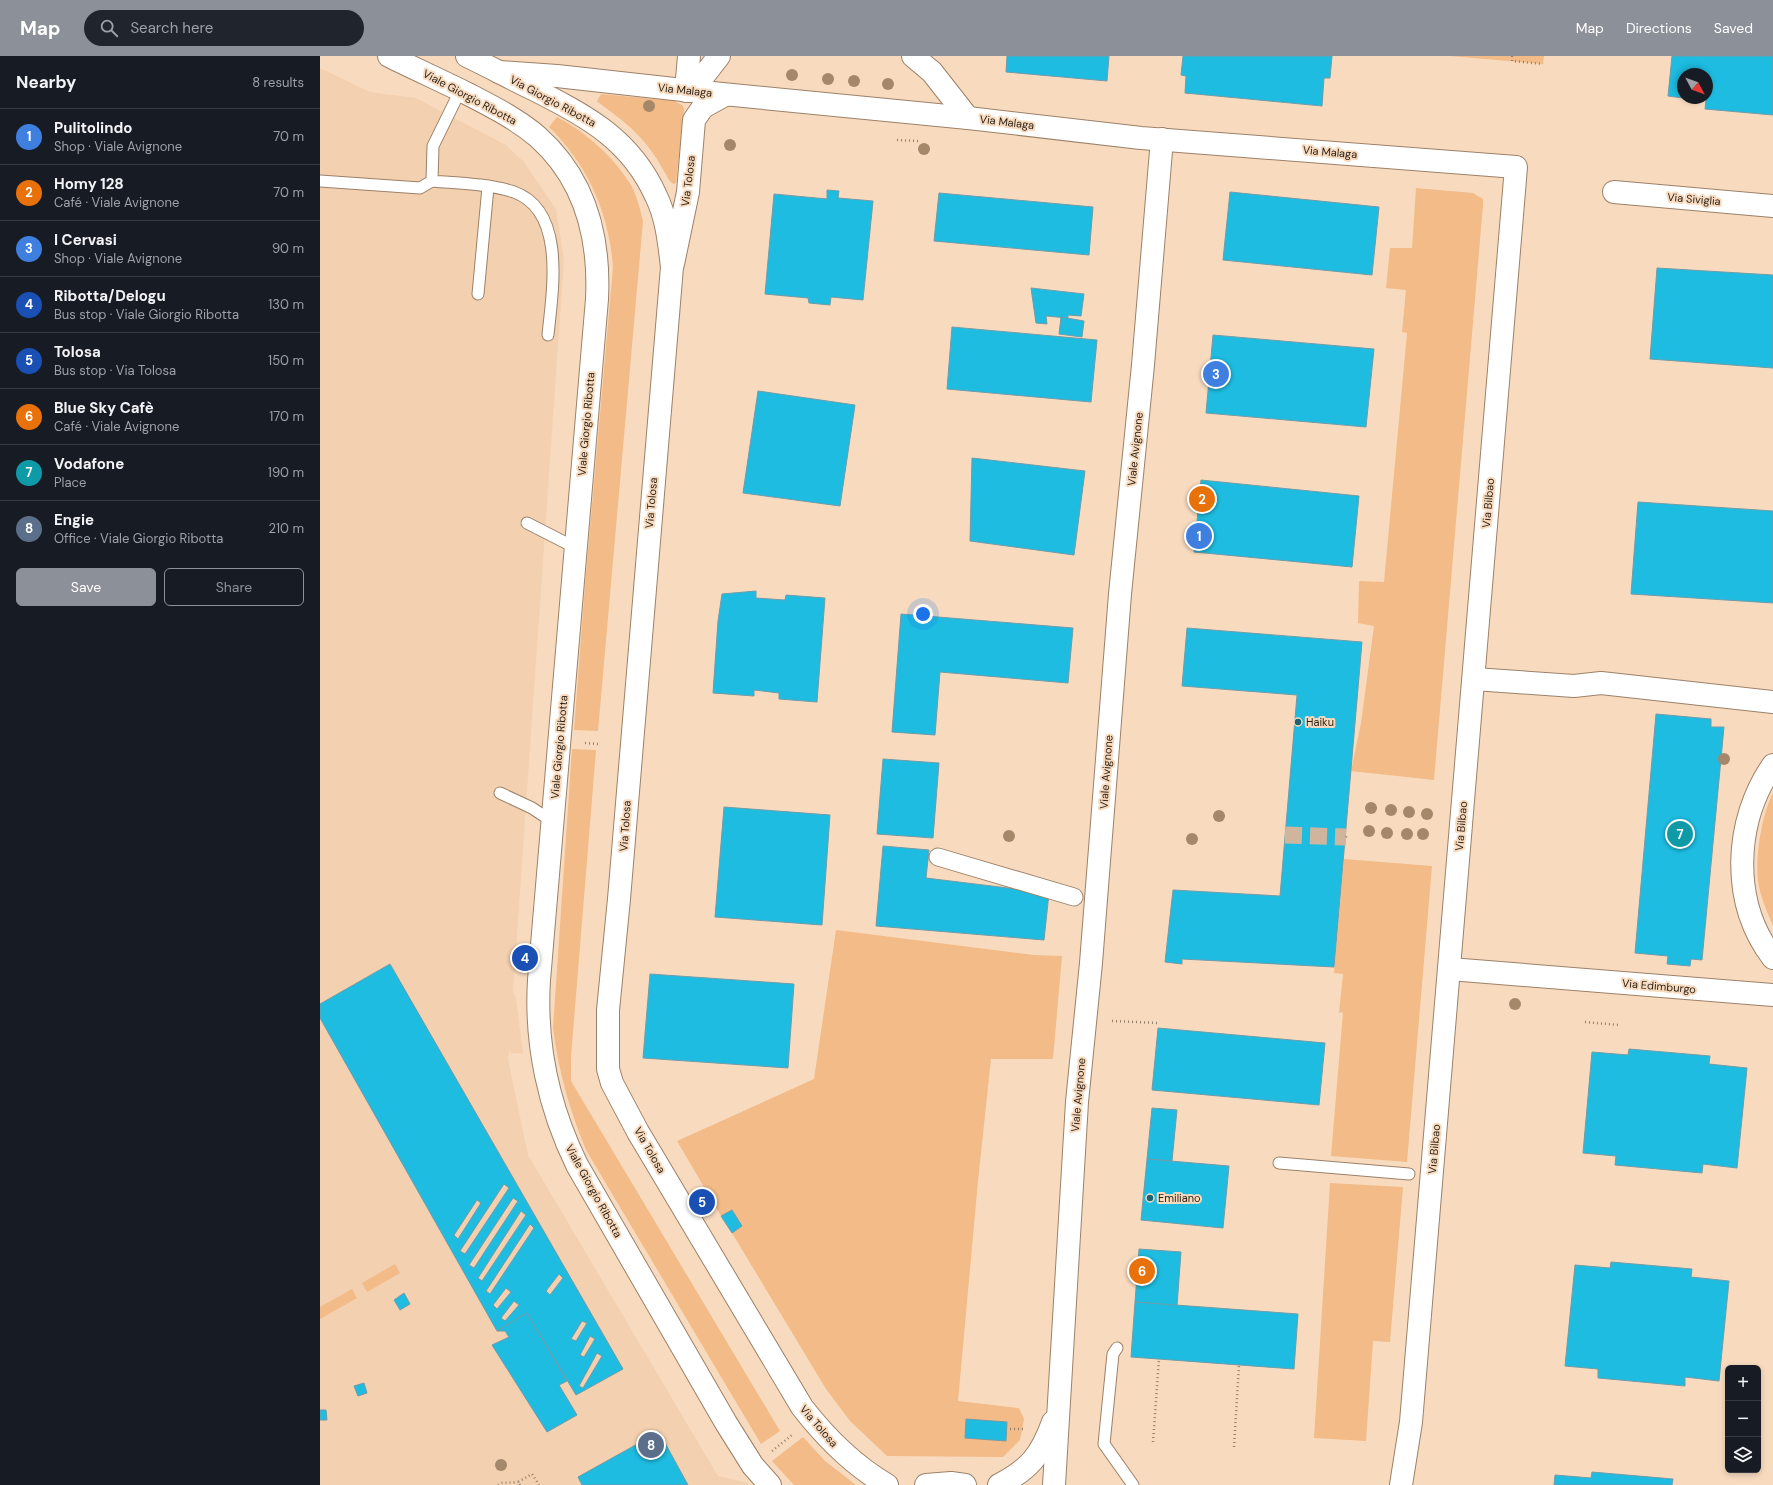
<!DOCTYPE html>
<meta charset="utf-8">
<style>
:root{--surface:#171b24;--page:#20242c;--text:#f1f3f6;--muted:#9ea1a6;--line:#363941;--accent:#8c9099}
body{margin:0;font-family:"DM Sans",sans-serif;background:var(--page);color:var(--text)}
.controls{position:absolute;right:12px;bottom:12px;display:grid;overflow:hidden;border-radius:6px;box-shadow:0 2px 6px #0003}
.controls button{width:36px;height:36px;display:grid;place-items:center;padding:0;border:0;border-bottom:1px solid var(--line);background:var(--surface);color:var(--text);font:20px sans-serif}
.compass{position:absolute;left:1357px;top:12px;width:36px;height:36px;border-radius:50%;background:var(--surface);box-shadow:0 2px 6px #0003;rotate:131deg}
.you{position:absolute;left:603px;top:558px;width:14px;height:14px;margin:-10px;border:3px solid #fff;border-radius:50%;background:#1a73e8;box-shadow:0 0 0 6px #1a73e833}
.badge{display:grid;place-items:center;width:26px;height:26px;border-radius:50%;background:var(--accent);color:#fff;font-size:13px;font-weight:700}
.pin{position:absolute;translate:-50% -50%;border:2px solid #fff;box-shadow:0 1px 4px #0006}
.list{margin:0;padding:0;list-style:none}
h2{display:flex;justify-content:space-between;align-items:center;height:52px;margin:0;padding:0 16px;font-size:17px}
h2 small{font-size:13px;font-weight:400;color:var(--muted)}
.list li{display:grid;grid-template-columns:26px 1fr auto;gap:12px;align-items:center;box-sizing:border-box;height:56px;padding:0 16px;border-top:1px solid var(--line)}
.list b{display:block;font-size:15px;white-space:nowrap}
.list p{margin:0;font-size:13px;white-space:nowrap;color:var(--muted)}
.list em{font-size:13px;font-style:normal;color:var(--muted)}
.actions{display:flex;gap:8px;padding:12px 16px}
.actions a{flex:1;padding:9px 0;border:1px solid var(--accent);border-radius:6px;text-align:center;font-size:14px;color:var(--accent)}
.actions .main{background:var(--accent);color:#fff}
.icon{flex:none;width:22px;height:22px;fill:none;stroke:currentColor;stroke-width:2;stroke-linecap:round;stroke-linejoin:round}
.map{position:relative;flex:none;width:1453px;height:1429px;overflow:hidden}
header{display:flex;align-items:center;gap:24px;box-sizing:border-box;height:56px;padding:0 20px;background:var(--accent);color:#fff}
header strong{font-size:19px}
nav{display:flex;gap:22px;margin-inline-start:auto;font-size:14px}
.search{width:280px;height:36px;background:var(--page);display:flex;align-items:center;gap:10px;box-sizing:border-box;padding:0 14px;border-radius:22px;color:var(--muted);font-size:15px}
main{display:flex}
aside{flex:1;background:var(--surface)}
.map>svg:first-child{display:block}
.built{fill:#f3d0af}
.green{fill:#f2bb87}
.building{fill:#1dbce0;stroke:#729ba8;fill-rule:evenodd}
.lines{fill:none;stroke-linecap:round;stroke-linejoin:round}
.pedestrian-tunnel{stroke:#cfb59d;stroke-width:17;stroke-dasharray:17 8;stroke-linecap:butt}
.service-casing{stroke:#9c8168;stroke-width:13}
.pedestrian-casing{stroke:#9c8168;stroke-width:19}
.minor-casing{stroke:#9c8168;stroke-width:24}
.tertiary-casing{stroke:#9c8168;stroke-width:24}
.path{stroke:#95816e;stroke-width:2.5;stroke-dasharray:1 3;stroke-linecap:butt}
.service{stroke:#fff;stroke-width:11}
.pedestrian{stroke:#fff;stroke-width:17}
.minor{stroke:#fff;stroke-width:22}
.tertiary{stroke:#fff;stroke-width:22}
.tree{fill:#a58769}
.poi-dot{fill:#1d6273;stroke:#f8dbbf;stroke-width:1.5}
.labels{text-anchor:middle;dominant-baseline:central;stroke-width:4;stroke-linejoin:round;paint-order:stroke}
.street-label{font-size:11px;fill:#291f15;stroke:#f8dbbf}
.poi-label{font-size:11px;fill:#291f15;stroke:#f8dbbf;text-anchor:start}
</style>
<header>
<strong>Map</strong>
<div class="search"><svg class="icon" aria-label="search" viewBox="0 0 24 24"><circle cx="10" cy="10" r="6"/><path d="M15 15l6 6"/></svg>Search here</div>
<nav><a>Map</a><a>Directions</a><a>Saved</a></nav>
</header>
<main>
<aside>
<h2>Nearby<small>8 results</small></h2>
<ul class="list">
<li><span class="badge" style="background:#3f7fe0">1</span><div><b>Pulitolindo</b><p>Shop · Viale Avignone</p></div><em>70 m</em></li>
<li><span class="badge" style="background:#e8710a">2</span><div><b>Homy 128</b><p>Café · Viale Avignone</p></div><em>70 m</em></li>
<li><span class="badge" style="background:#3f7fe0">3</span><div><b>I Cervasi</b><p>Shop · Viale Avignone</p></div><em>90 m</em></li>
<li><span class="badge" style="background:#1a4fb4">4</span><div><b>Ribotta/Delogu</b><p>Bus stop · Viale Giorgio Ribotta</p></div><em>130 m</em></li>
<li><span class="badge" style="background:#1a4fb4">5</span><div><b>Tolosa</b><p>Bus stop · Via Tolosa</p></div><em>150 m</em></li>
<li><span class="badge" style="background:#e8710a">6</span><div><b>Blue Sky Cafè</b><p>Café · Viale Avignone</p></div><em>170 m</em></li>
<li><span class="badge" style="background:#0f9aa8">7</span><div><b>Vodafone</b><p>Place</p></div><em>190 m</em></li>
<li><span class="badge" style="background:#5c6f8a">8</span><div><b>Engie</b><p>Office · Viale Giorgio Ribotta</p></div><em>210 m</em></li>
</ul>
<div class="actions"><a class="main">Save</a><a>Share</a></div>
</aside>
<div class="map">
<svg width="1453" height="1429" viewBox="0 0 1453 1429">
<rect width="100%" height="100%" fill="#f8dbbf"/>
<!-- built -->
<polygon class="built" points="0,12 50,36 96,42 186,89 204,106 236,153 244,204 193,936 196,942 203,998 191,997 189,994 188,1003 208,1099 398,1420 428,1427 429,1429 0,1429"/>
<!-- green -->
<g class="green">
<polygon points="1130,0 1224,0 1223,8"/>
<path d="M281 38 355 45 363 50 364 54 356 127 353 128 349 124C329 86 314 72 279 47L277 45Z"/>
<path d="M237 61C267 77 293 100 311 129 317 140 320 153 323 165L278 675 254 674 265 529 293 211C289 157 268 109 229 71Z"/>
<polygon points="1096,132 1153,137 1163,143 1163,149 1114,724 1031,715 1041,667 1054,570 1038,567 1039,525 1064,526 1087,277 1082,276 1086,234 1066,232 1070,192 1092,192"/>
<path d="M252 693 276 694 251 1001V1025L460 1375 441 1388 266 1094C249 1052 239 1017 233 972Z"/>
<path d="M1453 737V870C1448 858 1443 847 1440 835 1433 809 1441 760 1453 737Z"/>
<polygon points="1024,803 1112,810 1087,1106 1011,1100 1023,956 1019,957 1023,918 1014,917"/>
<polygon points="516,874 714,899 742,900 733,1003 671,1003 658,1125 638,1345 699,1352 704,1363 700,1384 683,1401 567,1400 530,1365 506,1333 412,1177 422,1170 412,1154 401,1160 357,1085 494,1023"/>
<polygon points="1010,1127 1083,1131 1070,1286 1053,1285 1046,1385 994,1382"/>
<polygon points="75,1208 80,1217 47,1236 42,1227"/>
<polygon points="32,1233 37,1242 0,1263 0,1251"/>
<polygon points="483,1381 505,1405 536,1429 474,1429 452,1405"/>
</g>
<!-- building -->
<g class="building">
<polygon points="687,0 789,0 787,25 686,16"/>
<polygon points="863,0 1012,0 1010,22 1004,22 1002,50 865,37 866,20 861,19"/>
<polygon points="1352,0 1453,0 1453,59 1385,53 1386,44 1368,42 1387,42 1387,18 1363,18 1363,42 1348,40"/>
<polygon points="507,134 519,135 518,142 553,145 543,244 511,241 510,249 489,247 488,242 445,238 454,138 507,143"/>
<polygon points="910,136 1059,151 1052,219 903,204"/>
<polygon points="619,137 773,151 769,199 614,185"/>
<polygon points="1337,212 1453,219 1453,312 1330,303"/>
<polygon points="711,232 764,238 761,260 748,259 748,262 726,260 727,268 716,267"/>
<polygon points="741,261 764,265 762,281 739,278"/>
<polygon points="632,271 777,284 771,346 627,333"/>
<polygon points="893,279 1054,293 1046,371 886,357"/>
<polygon points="438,335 535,349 520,450 423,437"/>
<polygon points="652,402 765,415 754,499 650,485"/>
<polygon points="881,424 1039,440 1032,511 874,496"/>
<polygon points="1318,446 1453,455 1453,547 1311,538"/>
<polygon points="436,535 436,542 465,544 466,539 505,542 497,646 459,643 459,637 434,634 434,640 393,637 398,565 402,538"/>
<polygon points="581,558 753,572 748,627 620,616 615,679 572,676"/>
<polygon points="867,572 1042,586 1014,911 862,903 862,908 845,906 853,834 960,840 977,639 862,630"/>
<polygon points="1336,658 1391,663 1391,671 1404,671 1382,904 1371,903 1370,910 1347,908 1348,900 1315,897"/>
<polygon points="563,703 619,707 613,782 557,778"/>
<polygon points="404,751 510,759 502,869 395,861"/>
<polygon points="563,790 609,794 606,822 729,837 724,884 556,870"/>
<path d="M70 908 303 1313 256 1339 207 1257 177 1275 0 962V948ZM184 1128 189 1132 145 1198 140 1195ZM193 1142 198 1145 154 1212 149 1209ZM157 1144 161 1147 138 1183 134 1179ZM201 1155 206 1159 162 1225 158 1222ZM210 1168 214 1172 170 1238 166 1235ZM239 1218 243 1222 230 1239 226 1235ZM186 1232 191 1236 177 1253 173 1249ZM194 1245 199 1249 185 1265 181 1262ZM262 1265 267 1267 256 1285 251 1283ZM270 1280 275 1283 264 1301 260 1299ZM277 1297 282 1300 263 1332 259 1330Z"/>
<polygon points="330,918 474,928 468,1012 323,1002"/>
<polygon points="838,972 1005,987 999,1049 832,1034"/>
<polygon points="1309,993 1390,1000 1389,1008 1427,1012 1417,1112 1383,1108 1382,1117 1295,1109 1296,1100 1263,1097 1272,996 1308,999"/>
<polygon points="832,1052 857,1054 852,1105 827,1103"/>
<polygon points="827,1103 909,1110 903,1172 821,1164"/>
<polygon points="412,1154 422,1170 412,1177 401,1160"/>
<polygon points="819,1193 861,1196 857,1250 815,1246"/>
<polygon points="1291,1206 1372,1213 1371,1221 1409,1225 1399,1325 1365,1321 1365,1330 1278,1322 1278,1313 1245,1310 1255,1209 1290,1212"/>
<polygon points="84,1237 90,1248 80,1254 74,1244"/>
<polygon points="815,1246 978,1258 974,1313 811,1301"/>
<polygon points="207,1257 247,1325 239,1329 257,1359 227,1376 172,1289 189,1281 185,1275 177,1275"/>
<polygon points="44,1327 47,1337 38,1340 34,1330"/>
<polygon points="0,1354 6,1354 7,1364 0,1364"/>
<polygon points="646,1363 687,1366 686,1385 645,1382"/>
<polygon points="339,1376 368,1429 262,1429 258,1421"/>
<polygon points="1272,1416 1353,1423 1352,1429 1234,1429 1235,1419 1271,1422"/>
</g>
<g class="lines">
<!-- pedestrian-tunnel -->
<polyline class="pedestrian-tunnel" points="965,779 1026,781"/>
<defs>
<g id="service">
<path d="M140 35 113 90 112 125C138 127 170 128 194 136 247 155 232 237 228 279"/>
<polyline points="0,125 100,132 112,125"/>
<polyline points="158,238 168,131"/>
<polyline points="207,467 256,492"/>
<polyline points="180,737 212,752 233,766"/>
<polyline points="959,1107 1089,1118"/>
<polyline points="797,1292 793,1298 784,1388 813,1429"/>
</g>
<polyline id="pedestrian" points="618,801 754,841"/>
<g id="minor">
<polyline points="593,0 612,16 648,62"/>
<polyline points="179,16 237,20 372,35 648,62 821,82 1196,111 1091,1366 1081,1429"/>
<polyline points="366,35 369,0"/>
<polyline points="372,35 399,0"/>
<polyline points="1294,136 1453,150"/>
<polyline points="353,208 368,136 374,64 383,51 405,39"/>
<polyline points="1154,623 1254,630 1281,627 1453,646"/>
<polyline points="1130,913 1453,939"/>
<path d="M679 1429C710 1413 721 1399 733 1366"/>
<polyline points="734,1429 757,1046 771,907 800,538 823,309 842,83"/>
</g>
<g id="tertiary">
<path d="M69 0C95 13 122 25 148 38 173 51 197 63 218 81 266 124 280 182 277 243L219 924C215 988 229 1052 257 1109L406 1367 433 1410 450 1429"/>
<path d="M147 0C170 11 192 23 215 34 267 60 311 84 336 140 347 162 349 187 352 211L299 843 288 954V1013L292 1027 318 1076 482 1351C506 1382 533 1409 567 1429"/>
<path d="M1453 709C1414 765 1410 846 1453 902"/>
<polyline points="606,1429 631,1427 645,1429"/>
</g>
</defs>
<!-- service casing -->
<use href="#service" class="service-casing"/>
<!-- pedestrian casing -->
<use href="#pedestrian" class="pedestrian-casing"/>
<!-- minor casing -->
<use href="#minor" class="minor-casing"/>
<!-- tertiary casing -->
<use href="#tertiary" class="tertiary-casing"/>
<!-- path -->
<g class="path">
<polyline points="1192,0 1192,5 1223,8"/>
<polyline points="577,84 598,85"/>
<polyline points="265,687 278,688"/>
<polyline points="1026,781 1027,780"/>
<polyline points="792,965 838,967"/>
<polyline points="1265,966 1299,969"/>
<polyline points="690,1373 703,1373"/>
<polyline points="833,1386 839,1303"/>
<polyline points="914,1391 919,1309"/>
<polyline points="452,1395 472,1379"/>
<polyline points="178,1429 182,1427 198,1426"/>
<polyline points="200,1429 198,1426 212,1418 219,1429"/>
</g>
<!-- service -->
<use href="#service" class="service"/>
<!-- pedestrian -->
<use href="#pedestrian" class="pedestrian"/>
<!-- minor -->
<use href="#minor" class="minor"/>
<!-- tertiary -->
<use href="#tertiary" class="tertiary"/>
</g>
<!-- trees -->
<g class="tree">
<circle cx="472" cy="19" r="6"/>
<circle cx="508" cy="23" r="6"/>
<circle cx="534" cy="25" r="6"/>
<circle cx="568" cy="28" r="6"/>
<circle cx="329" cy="50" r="6"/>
<circle cx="410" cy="89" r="6"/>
<circle cx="604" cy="93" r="6"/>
<circle cx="1404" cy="703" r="6"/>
<circle cx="1051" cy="752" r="6"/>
<circle cx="1071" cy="754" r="6"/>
<circle cx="1089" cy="756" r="6"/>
<circle cx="1107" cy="758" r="6"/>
<circle cx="899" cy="760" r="6"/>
<circle cx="1049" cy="775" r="6"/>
<circle cx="1067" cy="777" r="6"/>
<circle cx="1087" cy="778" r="6"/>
<circle cx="1103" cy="778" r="6"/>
<circle cx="689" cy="780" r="6"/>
<circle cx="872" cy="783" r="6"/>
<circle cx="1195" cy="948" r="6"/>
<circle cx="181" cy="1409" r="6"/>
</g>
<!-- markers -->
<g class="poi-dot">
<circle cx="978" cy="666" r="4"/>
<circle cx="830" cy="1142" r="4"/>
</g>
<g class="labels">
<!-- street labels -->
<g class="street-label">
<text transform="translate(365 34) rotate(6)">Via Malaga</text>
<text transform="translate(150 41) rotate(28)">Viale Giorgio Ribotta</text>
<text transform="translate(233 45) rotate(28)">Via Giorgio Ribotta</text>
<text transform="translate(687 66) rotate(7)">Via Malaga</text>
<text transform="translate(1010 96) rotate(5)">Via Malaga</text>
<text transform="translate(368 125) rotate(-83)">Via Tolosa</text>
<text transform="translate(1374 143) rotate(5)">Via Siviglia</text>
<text transform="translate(266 368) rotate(-85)">Viale Giorgio Ribotta</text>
<text transform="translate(815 393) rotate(-84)">Viale Avignone</text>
<text transform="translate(331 447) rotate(-85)">Via Tolosa</text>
<text transform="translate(1168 447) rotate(-85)">Via Bilbao</text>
<text transform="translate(239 691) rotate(-85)">Viale Giorgio Ribotta</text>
<text transform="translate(786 716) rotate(-86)">Viale Avignone</text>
<text transform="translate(305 770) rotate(-86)">Via Tolosa</text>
<text transform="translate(1141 770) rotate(-85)">Via Bilbao</text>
<text transform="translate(1339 930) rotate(5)">Via Edimburgo</text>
<text transform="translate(758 1039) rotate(-85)">Viale Avignone</text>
<text transform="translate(1114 1093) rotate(-85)">Via Bilbao</text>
<text transform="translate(330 1094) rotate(60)">Via Tolosa</text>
<text transform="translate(274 1135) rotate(61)">Viale Giorgio Ribotta</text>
<text transform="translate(499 1370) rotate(49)">Via Tolosa</text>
</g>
<!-- poi labels -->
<g class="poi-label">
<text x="986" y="666">Haiku</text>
<text x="838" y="1142">Emiliano</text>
</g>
</g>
</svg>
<div class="controls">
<button>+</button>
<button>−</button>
<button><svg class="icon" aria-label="layers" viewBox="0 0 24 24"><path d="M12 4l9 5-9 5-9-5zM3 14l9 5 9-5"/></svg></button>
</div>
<svg class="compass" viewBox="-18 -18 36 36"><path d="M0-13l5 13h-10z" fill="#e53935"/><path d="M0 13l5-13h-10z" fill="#9ea1a6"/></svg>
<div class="you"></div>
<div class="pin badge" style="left:879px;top:480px;background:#3f7fe0">1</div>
<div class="pin badge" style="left:882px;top:443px;background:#e8710a">2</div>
<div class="pin badge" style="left:896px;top:318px;background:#3f7fe0">3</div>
<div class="pin badge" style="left:205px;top:902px;background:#1a4fb4">4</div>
<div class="pin badge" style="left:382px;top:1146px;background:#1a4fb4">5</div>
<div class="pin badge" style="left:822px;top:1215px;background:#e8710a">6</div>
<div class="pin badge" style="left:1360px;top:778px;background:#0f9aa8">7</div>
<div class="pin badge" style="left:331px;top:1389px;background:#5c6f8a">8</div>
</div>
</main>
